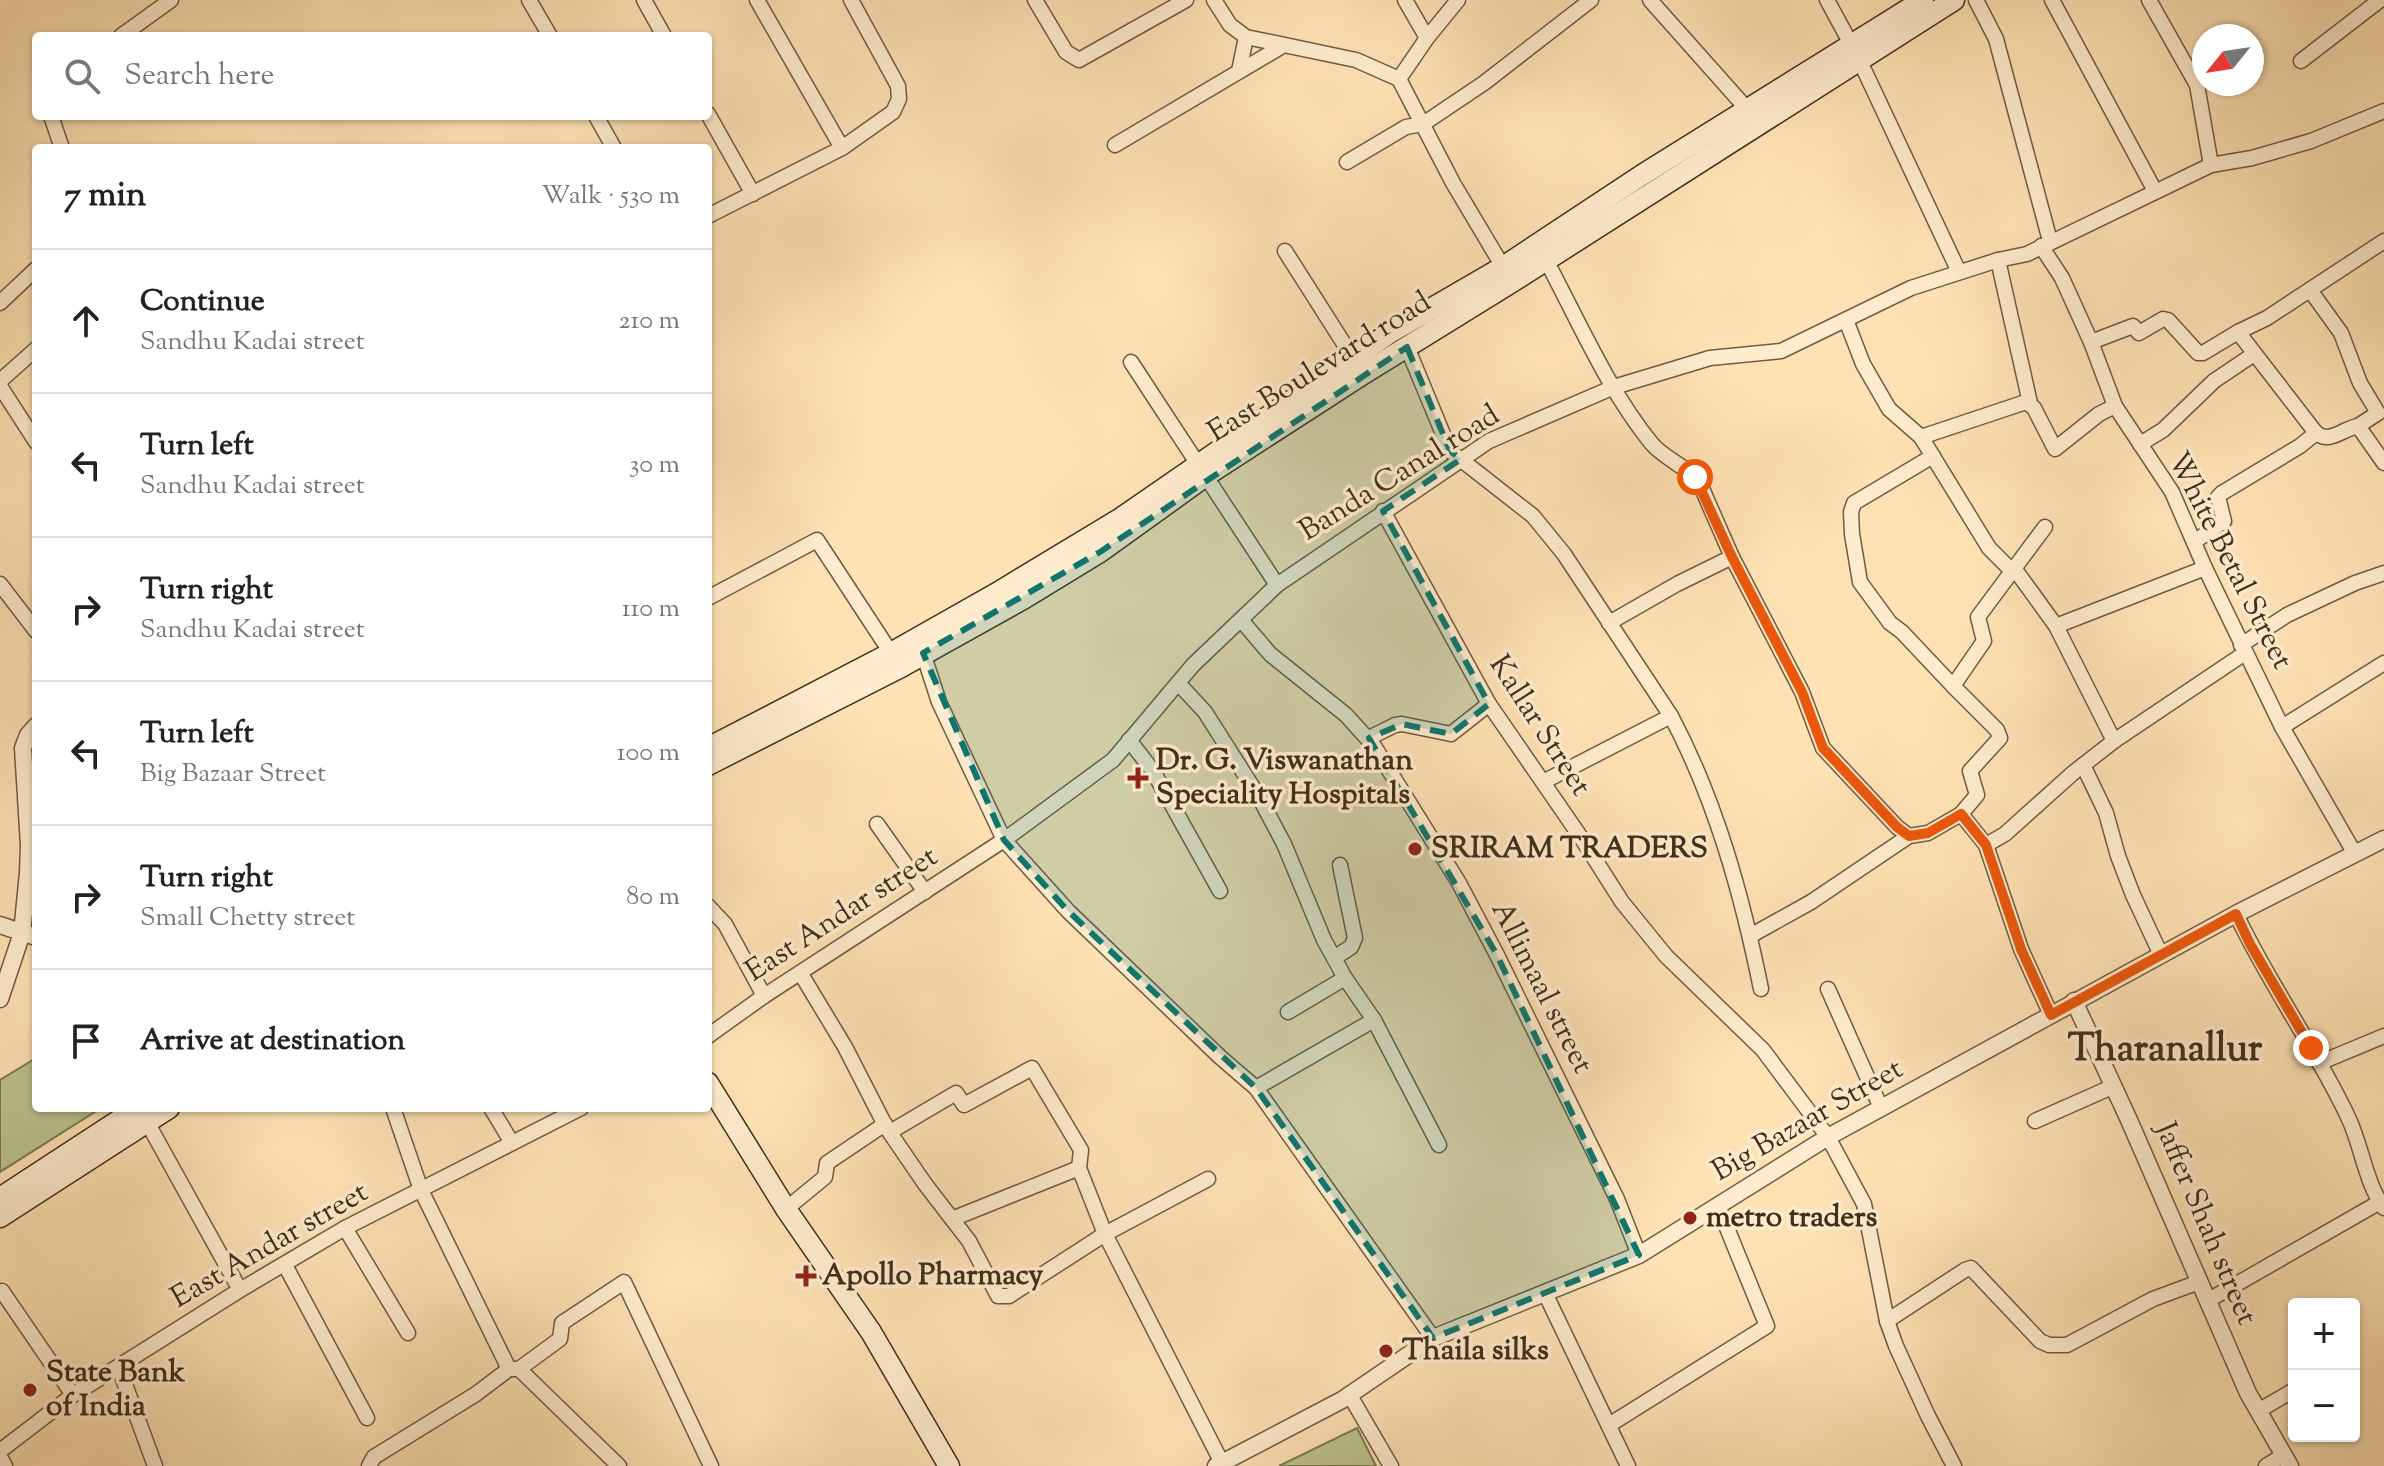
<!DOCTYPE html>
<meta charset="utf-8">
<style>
:root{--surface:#fff;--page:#f6f6f6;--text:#222;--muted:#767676;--line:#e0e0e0}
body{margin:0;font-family:"Sorts Mill Goudy",serif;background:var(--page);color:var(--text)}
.controls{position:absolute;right:24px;bottom:24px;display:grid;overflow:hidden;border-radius:8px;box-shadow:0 2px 6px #0004}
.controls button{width:72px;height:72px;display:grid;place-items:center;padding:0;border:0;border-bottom:2px solid var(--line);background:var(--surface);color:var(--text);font:40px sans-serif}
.compass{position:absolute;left:2192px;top:24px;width:72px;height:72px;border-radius:50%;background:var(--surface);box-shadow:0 2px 6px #0004;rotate:240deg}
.stop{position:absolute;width:24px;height:24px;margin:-18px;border:6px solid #ea580c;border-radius:50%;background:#fff}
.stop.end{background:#ea580c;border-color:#fff;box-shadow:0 2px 8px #0008}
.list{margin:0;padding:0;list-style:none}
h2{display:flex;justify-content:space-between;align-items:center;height:104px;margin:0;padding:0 32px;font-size:34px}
h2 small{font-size:26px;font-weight:400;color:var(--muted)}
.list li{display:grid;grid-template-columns:52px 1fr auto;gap:24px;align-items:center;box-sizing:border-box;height:144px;padding:0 32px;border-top:2px solid var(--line)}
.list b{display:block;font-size:30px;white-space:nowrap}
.list p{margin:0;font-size:26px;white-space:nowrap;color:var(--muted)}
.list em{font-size:26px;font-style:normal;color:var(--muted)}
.icon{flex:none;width:44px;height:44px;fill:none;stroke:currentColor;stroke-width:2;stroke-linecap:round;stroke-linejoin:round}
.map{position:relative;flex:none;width:2384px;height:1466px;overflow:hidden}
.search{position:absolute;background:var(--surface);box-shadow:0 2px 6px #0004;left:32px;top:32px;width:680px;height:88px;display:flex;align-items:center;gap:20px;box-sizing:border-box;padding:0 28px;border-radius:8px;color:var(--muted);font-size:30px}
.panel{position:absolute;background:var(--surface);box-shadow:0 2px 6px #0004;left:32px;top:144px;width:680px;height:968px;border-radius:8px}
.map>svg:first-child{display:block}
.green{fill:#bcc490;stroke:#7f7954;stroke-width:2}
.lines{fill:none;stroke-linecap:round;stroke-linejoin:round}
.minor-casing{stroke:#715b40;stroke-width:17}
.tertiary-casing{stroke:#715b40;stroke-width:19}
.secondary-casing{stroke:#422e19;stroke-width:23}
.minor{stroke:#ffecce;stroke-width:14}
.tertiary{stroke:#ffecce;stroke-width:16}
.secondary{stroke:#ffecce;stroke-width:20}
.route{stroke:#ea580c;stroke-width:10}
.marked{fill:#0f766e;fill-opacity:0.2;stroke:#0f766e;stroke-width:6;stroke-dasharray:16 10;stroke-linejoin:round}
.poi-dot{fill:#8f2418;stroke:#ffecce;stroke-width:3}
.labels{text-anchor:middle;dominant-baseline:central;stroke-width:7;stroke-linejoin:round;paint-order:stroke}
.street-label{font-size:30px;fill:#422e19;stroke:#ffecce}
.poi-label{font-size:30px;font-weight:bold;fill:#422e19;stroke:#ffecce;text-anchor:start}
.district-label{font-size:38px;font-weight:bold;fill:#422e19;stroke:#ffecce}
</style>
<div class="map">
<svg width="2384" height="1466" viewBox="0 0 2384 1466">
<rect width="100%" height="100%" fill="#ffe2b4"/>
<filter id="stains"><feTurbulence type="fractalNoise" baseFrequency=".0025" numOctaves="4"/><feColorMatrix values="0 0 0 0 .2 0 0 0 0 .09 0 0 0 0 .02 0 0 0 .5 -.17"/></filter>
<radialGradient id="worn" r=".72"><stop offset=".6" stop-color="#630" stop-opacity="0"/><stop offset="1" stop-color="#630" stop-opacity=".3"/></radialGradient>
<!-- green -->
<g class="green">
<polygon points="36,1058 36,1108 101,1108 0,1172 0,1080"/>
<polygon points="1357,1428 1376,1466 1279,1466"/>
</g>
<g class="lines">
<defs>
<g id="minor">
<polyline points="529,0 550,36"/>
<polyline points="644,0 664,36"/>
<polyline points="757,0 842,148"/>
<polyline points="1035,0 1066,52 1079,60 1186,0"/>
<polyline points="1214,0 1230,25 1246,37 1356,60 1399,79"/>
<polyline points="1405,0 1427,38"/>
<polyline points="1458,0 1427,38 1399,79 1453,183 1503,267"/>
<polyline points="1650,0 1747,109"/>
<polyline points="1827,0 1851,44"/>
<polyline points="1976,0 1996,39 2050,241"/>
<polyline points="2052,0 2155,191"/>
<polyline points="2149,0 2197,85 2211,165"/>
<polyline points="121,36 171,0"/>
<polyline points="1859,59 1959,272"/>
<polyline points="2301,61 2380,0"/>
<polyline points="1239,71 1246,37"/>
<polyline points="708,114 753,194"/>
<polyline points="51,116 62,148"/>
<polyline points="596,116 614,148"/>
<polyline points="1115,145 1284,45"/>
<polyline points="1347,162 1406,127 1423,124 1484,83 1591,0"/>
<polyline points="708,216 842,148 893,112 899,99 898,86 851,0"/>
<polyline points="2041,246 2062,278 2091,342 2115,406 2172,492 2205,568 2282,727 2355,854"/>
<polyline points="1285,251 1353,358"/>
<path d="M1546 260C1579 322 1608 390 1652 444 1666 460 1689 467 1700 484L1732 557 1802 692 1823 748 1897 827 1909 836 1928 833 1961 814 1986 845 2021 949 2051 1015"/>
<polyline points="1998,260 2030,403"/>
<polyline points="2310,290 2341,333 2360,383 2378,413 2358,426"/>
<polyline points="0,303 36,269"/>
<polyline points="1846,320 1863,364 1889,409 1921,437 1989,548 2007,566 2014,568 2056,626 2114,741"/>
<path d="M2238 332 2316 433C2330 444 2342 429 2358 426L2384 463"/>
<polyline points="2091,342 2133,326 2139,333 2163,319 2168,320 2198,353 2203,353 2238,332 2267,318 2384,241"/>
<polyline points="1407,347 1450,451 1533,516 1564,554 1671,716 1543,782"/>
<polyline points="1131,362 1277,585"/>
<polyline points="0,381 36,349"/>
<polyline points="0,386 36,442"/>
<polyline points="1921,437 2026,402 2034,408 2055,449 2099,414 2115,406"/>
<polyline points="2140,444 2163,430 2214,381 2254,354"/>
<polyline points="1933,456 1854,503 1851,512 1852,534 1860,582 1890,623 1902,632 1953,686"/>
<polyline points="1383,511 1489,704 1582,839 1622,902 1666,956 1763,1050 1828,1137 1864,1204 1887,1321 1896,1346 1928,1416 1954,1466"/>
<polyline points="2194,542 2224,521 2218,497 2222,493 2300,446 2316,433"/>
<polyline points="0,584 36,631"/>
<polyline points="708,598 817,540 891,653"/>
<polyline points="1242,621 1270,654 1346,715 1374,746 1459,883 1497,955 1617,1199 1639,1255"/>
<polyline points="1609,623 1677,584 1732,557"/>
<polyline points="2056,626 2205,568"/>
<polyline points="2241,645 2287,615 2355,583 2384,573"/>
<polyline points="923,653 939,702 1004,840 1068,911 1220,1057 1256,1088 1433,1338"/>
<polyline points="1179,684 1205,712 1259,797 1284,844 1324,940 1345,978 1374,1020 1439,1145"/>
<path d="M1671 716C1716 801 1742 895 1761 989"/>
<polyline points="2282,727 2384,663"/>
<polyline points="1369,738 1395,725 1402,724 1451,734 1489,704"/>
<polyline points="1129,740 1153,771 1220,891"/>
<polyline points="2083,765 2106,813 2118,856 2133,895 2161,955"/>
<polyline points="1961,814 1977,795 1970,771 2000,738 1997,730 1953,686 1984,641 1978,617 2045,527"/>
<polyline points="877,824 925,892"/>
<polyline points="1986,845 2005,834 2073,773 2114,741 2245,653"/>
<polyline points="708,906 725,924 764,996"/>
<path d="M2236 914C2269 984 2315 1047 2348 1117 2362 1146 2365 1182 2384 1208"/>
<polyline points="1750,936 1811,902 1909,836"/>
<polyline points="1334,958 1351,947 1355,938 1340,865"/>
<polyline points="801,974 845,1047 886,1127 925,1184 969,1241 998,1296 1009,1296 1105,1234 1208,1179"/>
<polyline points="1828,989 1881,1108"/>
<polyline points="1288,1012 1345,978"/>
<polyline points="708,1036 764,996 1004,840 1113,760 1193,665 1277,585 1489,441 1614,387 1710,358 1781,351 1911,288 1998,260 2027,254 2211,165 2252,158 2311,141 2384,111"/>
<polyline points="2319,1063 2384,1036"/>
<polyline points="1256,1088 1374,1020"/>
<polyline points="393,1108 421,1190 509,1369"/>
<polyline points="491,1108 512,1143"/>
<polyline points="2035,1121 2114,1086"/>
<polyline points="147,1122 240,1290"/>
<polyline points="890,1132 956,1093 964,1105 1032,1068 1081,1150 1079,1168"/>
<polyline points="786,1209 825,1177 827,1163 885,1124"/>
<polyline points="952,1219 1079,1168 1105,1234 1222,1463"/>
<polyline points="345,1228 408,1333"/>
<polyline points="285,1265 367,1418"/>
<polyline points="2,1291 73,1395"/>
<polyline points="1545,1293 1628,1466"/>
<polyline points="2207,1301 2380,1202"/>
<polyline points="1887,1321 1965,1270 1971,1268 2040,1341 2049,1345 2067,1345 2153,1299 2199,1282"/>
<polyline points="119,1368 155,1466"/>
<polyline points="510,1369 519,1369 619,1466"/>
<polyline points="519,1369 560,1339 562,1323 624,1282 711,1466"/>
<polyline points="1349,1394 1391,1466"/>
<polyline points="2258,1411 2294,1390"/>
<polyline points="1609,1425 1767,1326 1718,1206"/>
<polyline points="0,1451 73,1395 240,1290 345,1228 581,1108"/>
<polyline points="0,1457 5,1466"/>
<polyline points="369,1466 374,1457 476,1394 509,1369"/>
<polyline points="2266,1466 2284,1455"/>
</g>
<g id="tertiary">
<polyline points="0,925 36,937"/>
<polyline points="0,999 22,933 28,873 29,845 23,748 28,735 36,726"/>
<polyline points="2074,1001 2129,1120 2248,1393 2290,1466"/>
<polyline points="1216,1466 1342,1400 1433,1338 1639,1255 1828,1137 2236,914 2384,839"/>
</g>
<g id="secondary">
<polyline points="708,748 891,653 997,593 1121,518 1391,332 1503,267 1642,175 1923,0"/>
<polyline points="708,765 901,667 1023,599 1100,552 1207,475 1363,374 1512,282 1954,0"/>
<polyline points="708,1083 786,1209 871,1332 949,1466"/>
<polyline points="0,1198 138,1108"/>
<polyline points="0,1217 169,1108"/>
</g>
</defs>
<!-- minor casing -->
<use href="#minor" class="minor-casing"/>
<!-- tertiary casing -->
<use href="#tertiary" class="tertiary-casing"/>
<!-- secondary casing -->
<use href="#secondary" class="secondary-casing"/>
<!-- minor -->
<use href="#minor" class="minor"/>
<!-- tertiary -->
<use href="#tertiary" class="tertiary"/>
<!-- secondary -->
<use href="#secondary" class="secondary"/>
</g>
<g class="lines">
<!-- route -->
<polyline class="route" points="1695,477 1732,557 1802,692 1823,748 1897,827 1909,836 1928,833 1961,814 1986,845 2021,949 2051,1015 2236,914 2250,944 2311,1048"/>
</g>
<!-- marked area -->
<path class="marked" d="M1407 347 1450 451 1461 459 1383 511 1489 704 1451 734 1402 724 1369 738 1497 955 1639 1255 1433 1338 1256 1088 1068 911 1004 840 923 653 1100 552Z"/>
<!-- markers -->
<g class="poi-dot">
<path d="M1134 766h8v8h8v8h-8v8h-8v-8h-8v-8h8z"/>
<circle cx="1415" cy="849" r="8"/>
<circle cx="1690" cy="1218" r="8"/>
<path d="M802 1264h8v8h8v8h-8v8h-8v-8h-8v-8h8z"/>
<circle cx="1386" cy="1351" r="8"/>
<circle cx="30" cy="1390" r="8"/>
</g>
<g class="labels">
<!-- street labels -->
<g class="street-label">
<text transform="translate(1320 368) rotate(-32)">East Boulevard road</text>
<text transform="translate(1400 474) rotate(-32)">Banda Canal road</text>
<text transform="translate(2229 561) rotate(63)">White Betal Street</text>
<text transform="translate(1539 726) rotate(57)">Kallar Street</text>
<text transform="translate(842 915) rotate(-33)">East Andar street</text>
<text transform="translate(1541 988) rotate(63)">Allimaal street</text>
<text transform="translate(1808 1121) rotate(-30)">Big Bazaar Street</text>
<text transform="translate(2205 1224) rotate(67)">Jaffer Shah street</text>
<text transform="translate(270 1246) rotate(-30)">East Andar street</text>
</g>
<!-- poi labels -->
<g class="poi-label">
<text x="1156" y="761">Dr. G. Viswanathan<tspan x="1156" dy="34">Speciality Hospitals</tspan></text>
<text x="1431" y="849">SRIRAM TRADERS</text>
<text x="1706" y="1218">metro traders</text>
<text x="822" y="1276">Apollo Pharmacy</text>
<text x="1402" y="1351">Thaila silks</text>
<text x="46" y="1373">State Bank<tspan x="46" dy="34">of India</tspan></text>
</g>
<!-- district labels -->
<g class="district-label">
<text x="2165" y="1051">Tharanallur</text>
</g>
</g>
<rect width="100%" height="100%" filter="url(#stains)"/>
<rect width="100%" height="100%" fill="url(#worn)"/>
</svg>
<div class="controls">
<button>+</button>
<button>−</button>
</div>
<svg class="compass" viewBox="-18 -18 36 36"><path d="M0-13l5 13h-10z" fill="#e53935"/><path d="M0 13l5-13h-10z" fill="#767676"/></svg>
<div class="stop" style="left:1695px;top:477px"></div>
<div class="stop end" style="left:2311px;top:1048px"></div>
<div class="search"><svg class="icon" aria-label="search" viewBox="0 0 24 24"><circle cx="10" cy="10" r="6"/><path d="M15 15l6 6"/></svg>Search here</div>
<section class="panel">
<h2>7 min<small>Walk · 530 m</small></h2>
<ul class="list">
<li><svg class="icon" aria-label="ahead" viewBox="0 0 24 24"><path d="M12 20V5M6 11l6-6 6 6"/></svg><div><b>Continue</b><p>Sandhu Kadai street</p></div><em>210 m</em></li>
<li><svg class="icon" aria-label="left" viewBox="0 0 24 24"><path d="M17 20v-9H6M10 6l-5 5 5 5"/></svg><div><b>Turn left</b><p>Sandhu Kadai street</p></div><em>30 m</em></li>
<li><svg class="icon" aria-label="right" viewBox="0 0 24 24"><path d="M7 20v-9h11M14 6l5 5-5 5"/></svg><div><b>Turn right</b><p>Sandhu Kadai street</p></div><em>110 m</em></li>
<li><svg class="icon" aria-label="left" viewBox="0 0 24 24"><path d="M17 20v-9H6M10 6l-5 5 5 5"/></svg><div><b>Turn left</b><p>Big Bazaar Street</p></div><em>100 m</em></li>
<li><svg class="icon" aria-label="right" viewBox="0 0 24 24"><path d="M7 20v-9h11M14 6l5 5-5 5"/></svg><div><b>Turn right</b><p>Small Chetty street</p></div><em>80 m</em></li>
<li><svg class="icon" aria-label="arrive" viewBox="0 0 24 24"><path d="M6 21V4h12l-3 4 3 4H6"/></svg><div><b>Arrive at destination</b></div></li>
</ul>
</section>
</div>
